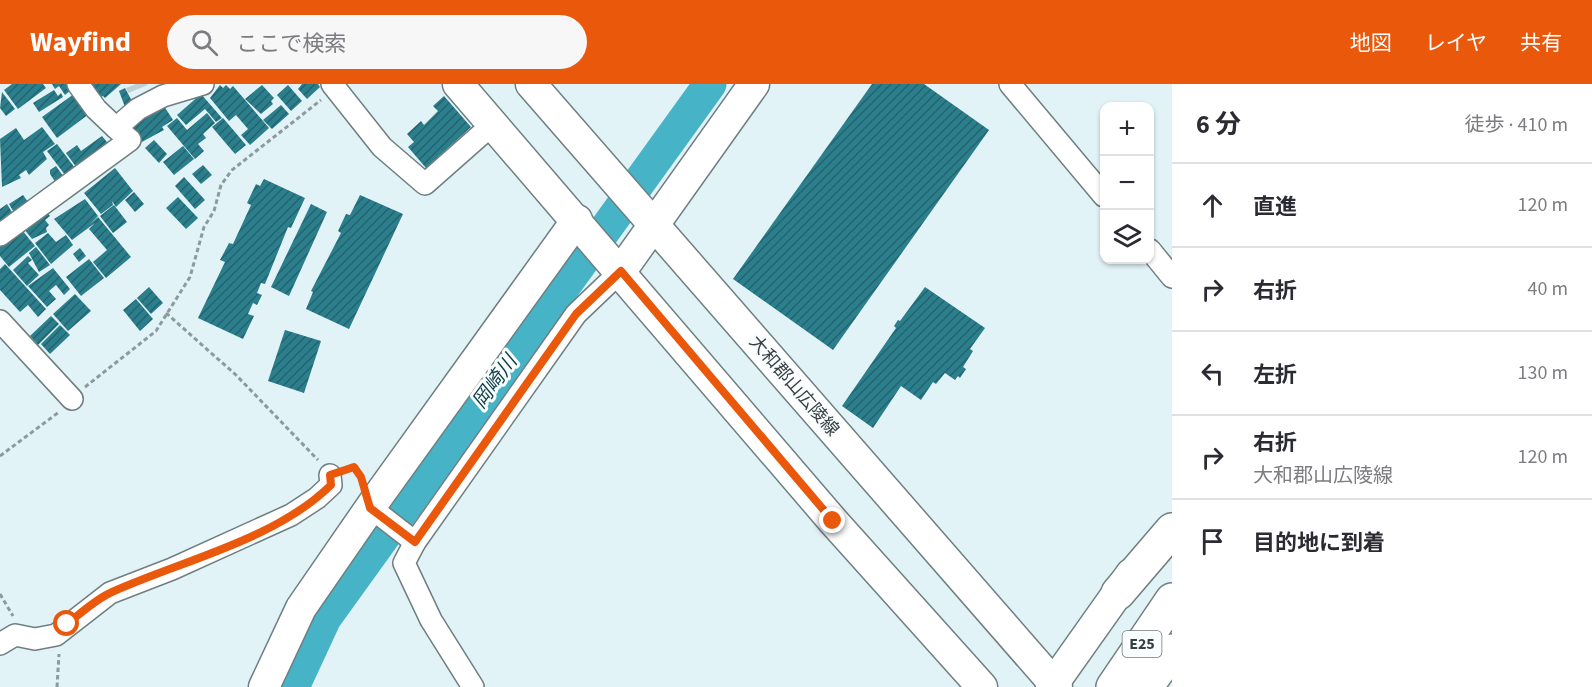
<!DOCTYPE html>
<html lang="ja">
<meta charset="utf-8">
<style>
:root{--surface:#fff;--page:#f7f7f7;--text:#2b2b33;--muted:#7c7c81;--line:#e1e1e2;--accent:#ea580c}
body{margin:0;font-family:"Source Sans 3","Noto Sans JP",sans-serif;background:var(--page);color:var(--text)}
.controls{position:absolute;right:18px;top:18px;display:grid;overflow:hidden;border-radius:12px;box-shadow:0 2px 4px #0004}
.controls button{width:54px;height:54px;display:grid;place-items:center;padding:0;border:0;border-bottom:2px solid var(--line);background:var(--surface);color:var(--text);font:30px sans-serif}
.stop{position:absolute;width:18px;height:18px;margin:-14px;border:4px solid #ea580c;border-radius:50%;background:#fff}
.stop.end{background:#ea580c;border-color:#fff;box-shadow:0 2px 6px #0008}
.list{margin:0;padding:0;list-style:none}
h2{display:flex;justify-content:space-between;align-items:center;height:78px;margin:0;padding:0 24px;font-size:26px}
h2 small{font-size:20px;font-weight:400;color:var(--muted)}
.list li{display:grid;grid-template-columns:39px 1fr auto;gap:18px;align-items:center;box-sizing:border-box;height:84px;padding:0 24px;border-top:2px solid var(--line)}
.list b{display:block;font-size:22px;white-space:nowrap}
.list p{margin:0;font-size:20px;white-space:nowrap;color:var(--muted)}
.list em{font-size:20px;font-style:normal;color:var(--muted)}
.icon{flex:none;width:33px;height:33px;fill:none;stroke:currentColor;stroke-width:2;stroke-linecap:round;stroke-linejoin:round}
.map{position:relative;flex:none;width:1172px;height:603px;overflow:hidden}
header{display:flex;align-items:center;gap:36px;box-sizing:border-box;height:84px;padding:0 30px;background:var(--accent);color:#fff}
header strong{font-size:28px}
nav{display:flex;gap:33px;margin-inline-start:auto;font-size:21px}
.search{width:420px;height:54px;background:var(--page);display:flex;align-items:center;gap:15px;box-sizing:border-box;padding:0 21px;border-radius:33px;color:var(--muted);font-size:22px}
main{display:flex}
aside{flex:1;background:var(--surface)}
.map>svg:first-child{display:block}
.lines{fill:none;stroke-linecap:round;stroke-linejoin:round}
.river{stroke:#47b3c6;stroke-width:33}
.building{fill:url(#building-hatch)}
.street-tunnel{stroke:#bfcfd2;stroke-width:21;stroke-dasharray:21 10;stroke-linecap:butt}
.street-casing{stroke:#6e7f82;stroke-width:24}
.secondary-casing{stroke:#6e7f82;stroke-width:33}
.highway-casing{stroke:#6e7f82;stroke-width:36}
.path{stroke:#8d9a9d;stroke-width:3;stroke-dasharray:4.5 3;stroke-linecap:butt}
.street{stroke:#fff;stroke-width:21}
.secondary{stroke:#fff;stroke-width:30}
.highway{stroke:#fff;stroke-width:33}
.route{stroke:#ea580c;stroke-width:8}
.labels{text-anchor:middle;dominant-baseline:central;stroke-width:6;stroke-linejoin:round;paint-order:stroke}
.shield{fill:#f9fdfe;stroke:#717879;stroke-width:1.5}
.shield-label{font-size:16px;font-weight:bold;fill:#373f40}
.street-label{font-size:18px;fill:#373f40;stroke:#f9fdfe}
.water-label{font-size:20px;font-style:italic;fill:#0c3e46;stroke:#f9fdfe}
</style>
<header>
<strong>Wayfind</strong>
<div class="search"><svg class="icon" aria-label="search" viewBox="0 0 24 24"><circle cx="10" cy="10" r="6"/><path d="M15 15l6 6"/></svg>ここで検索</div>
<nav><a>地図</a><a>レイヤ</a><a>共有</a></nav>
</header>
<main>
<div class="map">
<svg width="1172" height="603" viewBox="0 0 1172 603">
<defs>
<pattern id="building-hatch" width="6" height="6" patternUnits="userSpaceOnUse" patternTransform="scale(1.5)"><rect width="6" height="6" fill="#2b7e8c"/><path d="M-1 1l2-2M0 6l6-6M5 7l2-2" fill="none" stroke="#24636e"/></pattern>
</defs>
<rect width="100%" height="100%" fill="#e1f3f7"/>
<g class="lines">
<!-- river -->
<polyline class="river" points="293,603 325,534 710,0"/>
</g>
<!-- building -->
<g class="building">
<polygon points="12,0 43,0 46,4 18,25 4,6"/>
<polygon points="52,0 73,0 75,3 65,11 59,2 55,5"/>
<polygon points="90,0 121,0 105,14 103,12 96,16"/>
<polygon points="302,0 318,0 320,3 307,15 298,5"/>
<polygon points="872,0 924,0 989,46 833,266 733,195"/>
<polygon points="220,1 223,4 226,1 230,5 233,2 269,44 250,61 241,51 248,45 236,31 229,37 210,14"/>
<polygon points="262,1 274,14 271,17 273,20 261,30 245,15"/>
<polygon points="288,1 302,17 291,27 277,11"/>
<polygon points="125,4 133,19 125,23 119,7"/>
<polygon points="54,6 58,12 61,9 63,13 39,28 33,19"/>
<polygon points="2,8 15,25 6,32 0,24"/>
<polygon points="74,10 89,30 57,54 42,33"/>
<polygon points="201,10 222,34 216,38 205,25 186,41 177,31"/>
<polygon points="444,12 471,43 426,84 408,63 414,58 407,50 421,37 424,41 438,27 433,22"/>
<polygon points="281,21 289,30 272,45 263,36"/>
<polygon points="164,22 173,36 162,43 164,46 140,59 129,41 151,27 152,30"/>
<polygon points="207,29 215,39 203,50 206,54 198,60 204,67 195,75 167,42 177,34 187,46"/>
<polygon points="223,34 246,61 235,70 212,43"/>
<polygon points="42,43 55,60 43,68 47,75 29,91 26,86 19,91 21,94 2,103 0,55 16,44 24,56"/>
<polygon points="102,52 111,63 79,87 66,69 77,61 81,67"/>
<polygon points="154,56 167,70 159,79 145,64"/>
<polygon points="57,60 78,88 68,95 47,67"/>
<polygon points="183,62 194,75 174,91 163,78"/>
<polygon points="203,81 212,91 201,100 192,90"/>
<polygon points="56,82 66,96 58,102 50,90 50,86"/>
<polygon points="115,84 133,107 116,123 112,117 113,121 101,130 84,109"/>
<polygon points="184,93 205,116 195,125 175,102"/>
<polygon points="264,95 305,114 291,144 288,143 265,200 261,199 257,209 262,211 257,221 253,219 248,230 254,232 243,255 198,234 225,178 220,176 229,159 233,160 251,121 247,119 256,100 260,102"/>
<polygon points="134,108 144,120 135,128 125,116"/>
<polygon points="23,111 31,122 16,132 9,120"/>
<polygon points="360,111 403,130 349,245 306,225 313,208 311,207 341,149 338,147 346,130 350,131"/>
<polygon points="178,113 198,134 186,145 166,124"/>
<polygon points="85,115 98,132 89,141 98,133 131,173 106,194 93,178 107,166 89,145 95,139 72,156 54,135"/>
<polygon points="7,120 15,133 0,142 0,125"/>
<polygon points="311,120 327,128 289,212 271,203"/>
<polygon points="114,121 127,138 113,149 100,132"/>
<polygon points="46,127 50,132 45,136 49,141 46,144 47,148 32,155 24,145"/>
<polygon points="22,146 35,162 9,183 0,172 0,162"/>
<polygon points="48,149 56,158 66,151 73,161 51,180 35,159"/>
<polygon points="36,163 50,181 39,188 29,169"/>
<polygon points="80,164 86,172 79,178 73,170"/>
<polygon points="28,172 32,176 28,179 39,191 27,202 13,186"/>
<polygon points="89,175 104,194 81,212 66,193"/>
<polygon points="5,180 46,225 38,233 28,221 20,228 0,206 0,185"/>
<polygon points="53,184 70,205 64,211 56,201 49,207 56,215 47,223 28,202"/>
<polygon points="149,203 163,219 151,230 137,214"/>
<polygon points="925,203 985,244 970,265 973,267 963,283 966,285 960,294 958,292 955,296 945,289 936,300 933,298 921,316 901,302 873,344 842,322 896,244 894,242 898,236 900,237"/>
<polygon points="75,210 91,227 68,247 53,230"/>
<polygon points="136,215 153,235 140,247 123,226"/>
<polygon points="51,232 59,240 38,261 30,252"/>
<polygon points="60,241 70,251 50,270 41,260"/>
<polygon points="285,246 321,257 304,309 268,297"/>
</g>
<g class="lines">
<!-- street-tunnel -->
<polyline class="street-tunnel" points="136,0 138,5"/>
<defs>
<g id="street">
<polyline points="78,0 96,25 116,44"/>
<polyline points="332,0 382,63 425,100 493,40"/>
<polyline points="1010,0 1104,112"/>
<polyline points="0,151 130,56 116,44 138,25 163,12 203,0"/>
<polyline points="1150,166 1172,193"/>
<polyline points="0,237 72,315"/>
<polyline points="371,424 415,458"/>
<polyline points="0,560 15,551 35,555 56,551 110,509 172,485 291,431 317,414 331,401 330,391"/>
<polyline points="473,603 431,536 404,479 415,458 576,230 621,187"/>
</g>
<g id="secondary">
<polyline points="458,0 833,437 982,603"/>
<polyline points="531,0 1057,603"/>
<polyline points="621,187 754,0"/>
<polyline points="264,603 301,524 379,411 577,136"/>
<polyline points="1051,603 1131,490"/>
</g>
<g id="highway">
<polyline points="1118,509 1172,446"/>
<polyline points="1113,603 1172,516"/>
<polyline points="1146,603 1172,567"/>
</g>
</defs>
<!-- street casing -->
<use href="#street" class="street-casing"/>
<!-- secondary casing -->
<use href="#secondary" class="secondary-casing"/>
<!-- highway casing -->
<use href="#highway" class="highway-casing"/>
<!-- path -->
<g class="path">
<polyline points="166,229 236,291 318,376"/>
<polyline points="85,303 156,247 190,193 204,143 214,127 221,101 232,86 321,16"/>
<polyline points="0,372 59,328"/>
<polyline points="347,385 354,383 361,394"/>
<polyline points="0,510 13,532"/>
<polyline points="57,603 59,570"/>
</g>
<!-- street -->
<use href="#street" class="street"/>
<!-- secondary -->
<use href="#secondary" class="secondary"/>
<!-- highway -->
<use href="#highway" class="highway"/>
</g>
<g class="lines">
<!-- route -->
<path class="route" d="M67 540C81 529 96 515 112 508 183 476 275 456 331 401L330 391 354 383 361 393 370 424 415 458 576 230 621 187 833 437"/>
</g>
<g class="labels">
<!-- shield labels -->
<rect class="shield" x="1122.5" y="547" width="39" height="26" rx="4.5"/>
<g class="shield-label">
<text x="1142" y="560">E25</text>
</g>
<!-- street labels -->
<g class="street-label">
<text transform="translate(794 302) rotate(49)">大和郡山広陵線</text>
</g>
<!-- water labels -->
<g class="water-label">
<text transform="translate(495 298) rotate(-54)">岡崎川</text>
</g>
</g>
</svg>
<div class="controls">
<button>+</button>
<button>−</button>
<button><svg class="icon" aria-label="layers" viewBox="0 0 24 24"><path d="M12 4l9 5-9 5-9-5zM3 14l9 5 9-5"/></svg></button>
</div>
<div class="stop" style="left:67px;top:540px"></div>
<div class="stop end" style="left:833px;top:437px"></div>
</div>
<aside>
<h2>6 分<small>徒歩 · 410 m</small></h2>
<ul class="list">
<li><svg class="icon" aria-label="ahead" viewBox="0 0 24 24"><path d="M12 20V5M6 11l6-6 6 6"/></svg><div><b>直進</b></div><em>120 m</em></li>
<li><svg class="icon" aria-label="right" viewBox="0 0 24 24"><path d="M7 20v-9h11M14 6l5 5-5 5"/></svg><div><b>右折</b></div><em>40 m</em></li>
<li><svg class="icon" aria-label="left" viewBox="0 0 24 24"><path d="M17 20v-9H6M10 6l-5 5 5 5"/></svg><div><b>左折</b></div><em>130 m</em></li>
<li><svg class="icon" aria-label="right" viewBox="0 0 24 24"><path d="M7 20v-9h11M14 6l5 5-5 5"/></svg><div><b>右折</b><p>大和郡山広陵線</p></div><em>120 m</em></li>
<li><svg class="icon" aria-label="arrive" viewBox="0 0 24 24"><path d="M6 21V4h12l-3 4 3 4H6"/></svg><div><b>目的地に到着</b></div></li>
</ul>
</aside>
</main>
